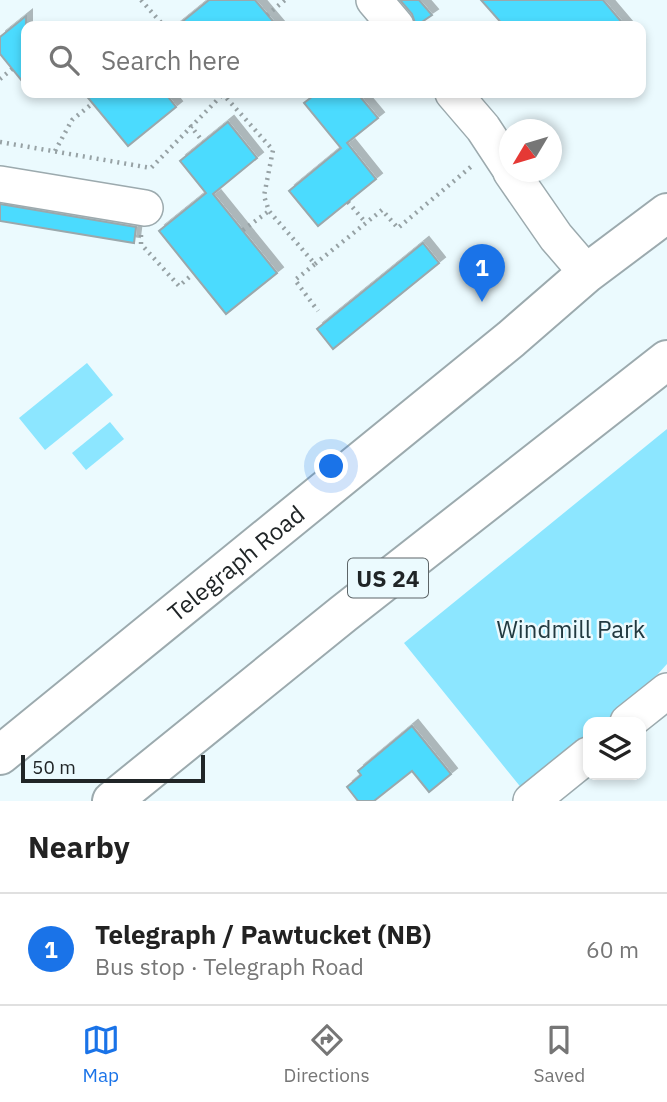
<!DOCTYPE html>
<meta charset="utf-8">
<style>
:root{--surface:#fff;--page:#f2f2f2;--text:#222;--muted:#767676;--line:#e0e0e0;--accent:#1a73e8}
body{margin:0;font-family:"IBM Plex Sans",sans-serif;background:var(--page);color:var(--text)}
.controls{position:absolute;right:21px;bottom:21px;display:grid;overflow:hidden;border-radius:14px;box-shadow:0 4px 10px #0003}
.controls button{width:63px;height:63px;display:grid;place-items:center;padding:0;border:0;border-bottom:2px solid var(--line);background:var(--surface);color:var(--text);font:35px sans-serif}
.compass{position:absolute;left:499px;top:119px;width:63px;height:63px;border-radius:50%;background:var(--surface);box-shadow:0 4px 10px #0003;rotate:232deg}
.scale{position:absolute;left:21px;bottom:18px;width:184px;box-sizing:border-box;padding-left:7px;border:4px solid #202527;border-top:0;font-size:19px;line-height:24px;white-space:nowrap;color:#202527;-webkit-text-stroke:5px #ebfafe;paint-order:stroke}
.you{position:absolute;left:332px;top:467px;width:24px;height:24px;margin:-18px;border:5px solid #fff;border-radius:50%;background:#1a73e8;box-shadow:0 0 0 10px #1a73e833}
.badge{display:grid;place-items:center;width:46px;height:46px;border-radius:50%;background:var(--accent);color:#fff;font-size:23px;font-weight:700}
.pin{position:absolute;translate:-50% -58px;filter:drop-shadow(0 2px 4px #0008)}
.pin::after{content:'';position:absolute;top:37px;width:24px;height:21px;background:inherit;clip-path:polygon(0 0,100% 0,50% 100%)}
.list{margin:0;padding:0;list-style:none}
h2{display:flex;justify-content:space-between;align-items:center;height:91px;margin:0;padding:0 28px;font-size:30px}
h2 small{font-size:23px;font-weight:400;color:var(--muted)}
.list li{display:grid;grid-template-columns:46px 1fr auto;gap:21px;align-items:center;box-sizing:border-box;height:112px;padding:0 28px;border-top:2px solid var(--line)}
.list b{display:block;font-size:26px;white-space:nowrap}
.list p{margin:0;font-size:23px;white-space:nowrap;color:var(--muted)}
.list em{font-size:23px;font-style:normal;color:var(--muted)}
.icon{flex:none;width:38px;height:38px;fill:none;stroke:currentColor;stroke-width:2;stroke-linecap:round;stroke-linejoin:round}
.map{position:relative;flex:none;width:667px;height:801px;overflow:hidden}
.search{position:absolute;background:var(--surface);box-shadow:0 4px 10px #0003;left:21px;right:21px;top:21px;height:77px;display:flex;align-items:center;gap:18px;box-sizing:border-box;padding:0 24px;border-radius:14px;color:var(--muted);font-size:26px}
.sheet{height:203px;background:var(--surface)}
nav{display:flex;justify-content:space-around;align-items:center;box-sizing:border-box;height:98px;border-top:2px solid var(--line);background:var(--surface);font-size:19px;color:var(--muted)}
nav a{display:grid;justify-items:center;gap:4px}
nav .on{color:var(--accent)}
.map>svg:first-child{display:block}
.green{fill:#8ce6ff}
.building{fill:#4cdbfe;stroke:#9aa8ac;stroke-width:2;filter:url(#shadow)}
.lines{fill:none;stroke-linecap:round;stroke-linejoin:round}
.minor-casing{stroke:#9caaae;stroke-width:38}
.highway-casing{stroke:#9caaae;stroke-width:42}
.path{stroke:#97a2a5;stroke-width:4.5;stroke-dasharray:2 5;stroke-linecap:butt}
.minor{stroke:#fff;stroke-width:35}
.highway{stroke:#fff;stroke-width:38}
.labels{text-anchor:middle;dominant-baseline:central;stroke-width:5;stroke-linejoin:round;paint-order:stroke}
.shield{fill:#ebfafe;stroke:#5d6568;stroke-width:2}
.shield-label{font-size:23px;font-weight:bold;fill:#202527}
.street-label{font-size:24px;fill:#202527;stroke:#ebfafe}
.park-label{font-size:24px;fill:#223a41;stroke:#ebfafe}
</style>
<div class="map">
<svg width="667" height="801" viewBox="0 0 667 801">
<defs>
<filter id="shadow"><feDropShadow dx="6" dy="-6" stdDeviation="0" flood-color="#0004"/></filter>
</defs>
<rect width="100%" height="100%" fill="#ebfafe"/>
<!-- green -->
<g class="green">
<polygon points="87,363 113,395 45,450 19,418"/>
<polygon points="110,422 124,439 86,470 72,453"/>
<polygon points="667,429 667,664 636,698 606,722 588,722 588,737 523,790 404,643"/>
</g>
<!-- building -->
<g class="building">
<polygon points="209,0 255,0 277,26 177,26"/>
<polygon points="400,0 419,0 432,15 416,26 412,14"/>
<polygon points="481,0 603,0 625,26 504,26"/>
<polygon points="26,16 26,86 0,54 0,37"/>
<polygon points="84,93 165,93 176,107 128,146"/>
<polygon points="317,93 357,93 378,118 347,143 376,179 318,226 289,191 341,148 304,103"/>
<polygon points="228,122 257,158 213,194 277,273 226,314 159,231 206,193 180,161"/>
<polygon points="0,204 136,227 134,243 0,221"/>
<polygon points="423,243 439,263 333,349 317,329"/>
<polygon points="412,726 451,774 429,792 412,771 374,801 358,801 347,787 361,775 358,771"/>
</g>
<g class="lines">
<defs>
<g id="minor">
<polyline points="374,0 396,26"/>
<polyline points="453,93 483,128 510,169"/>
<polyline points="511,172 556,237 587,273"/>
<polyline points="0,184 145,208"/>
<polyline points="628,722 667,691"/>
<polyline points="531,801 588,755"/>
</g>
<g id="highway">
<path id="s1" d="M0 755 511 339 587 273 667 213"/>
<polyline points="112,801 343,614 667,360"/>
</g>
</defs>
<!-- minor casing -->
<use href="#minor" class="minor-casing"/>
<!-- highway casing -->
<use href="#highway" class="highway-casing"/>
<!-- path -->
<g class="path">
<polyline points="141,0 164,26"/>
<polyline points="267,15 285,0"/>
<polyline points="0,79 12,69"/>
<polyline points="222,93 273,150 264,196 269,211 315,264 295,280 318,311"/>
<polyline points="359,95 361,93"/>
<polyline points="190,125 203,142"/>
<polyline points="0,142 151,168 223,94"/>
<polyline points="55,151 72,120 93,103"/>
<polyline points="348,202 366,223"/>
<polyline points="243,230 269,211"/>
<polyline points="141,235 141,244 179,286 193,274"/>
<polyline points="315,264 382,210 398,228 473,165"/>
</g>
<!-- minor -->
<use href="#minor" class="minor"/>
<!-- highway -->
<use href="#highway" class="highway"/>
</g>
<g class="labels">
<!-- shield labels -->
<rect class="shield" x="348" y="558.5" width="80" height="39" rx="5"/>
<g class="shield-label">
<text x="388" y="578">US 24</text>
</g>
<!-- street labels -->
<g class="street-label">
<text stroke="none"><textPath href="#s1" startOffset="304">Telegraph Road</textPath></text>
</g>
<!-- park labels -->
<g class="park-label">
<text x="571" y="629">Windmill Park</text>
</g>
</g>
</svg>
<div class="controls">
<button><svg class="icon" aria-label="layers" viewBox="0 0 24 24"><path d="M12 4l9 5-9 5-9-5zM3 14l9 5 9-5"/></svg></button>
</div>
<svg class="compass" viewBox="-18 -18 36 36"><path d="M0-13l5 13h-10z" fill="#e53935"/><path d="M0 13l5-13h-10z" fill="#767676"/></svg>
<div class="scale">50 m</div>
<div class="you"></div>
<div class="pin badge" style="left:482px;top:302px">1</div>
<div class="search"><svg class="icon" aria-label="search" viewBox="0 0 24 24"><circle cx="10" cy="10" r="6"/><path d="M15 15l6 6"/></svg>Search here</div>
</div>
<section class="sheet">
<h2>Nearby<small></small></h2>
<ul class="list">
<li><span class="badge">1</span><div><b>Telegraph / Pawtucket (NB)</b><p>Bus stop · Telegraph Road</p></div><em>60 m</em></li>
</ul>
</section>
<nav>
<a class="on"><svg class="icon" aria-label="map" viewBox="0 0 24 24"><path d="M3 6l6-2 6 2 6-2v14l-6 2-6-2-6 2zM9 4v14M15 6v14"/></svg>Map</a>
<a><svg class="icon" aria-label="directions" viewBox="0 0 24 24"><path d="M12 3l9 9-9 9-9-9zM9 14v-3h6M13 9l2 2-2 2"/></svg>Directions</a>
<a><svg class="icon" aria-label="saved" viewBox="0 0 24 24"><path d="M7 4h10v16l-5-4-5 4z"/></svg>Saved</a>
</nav>
